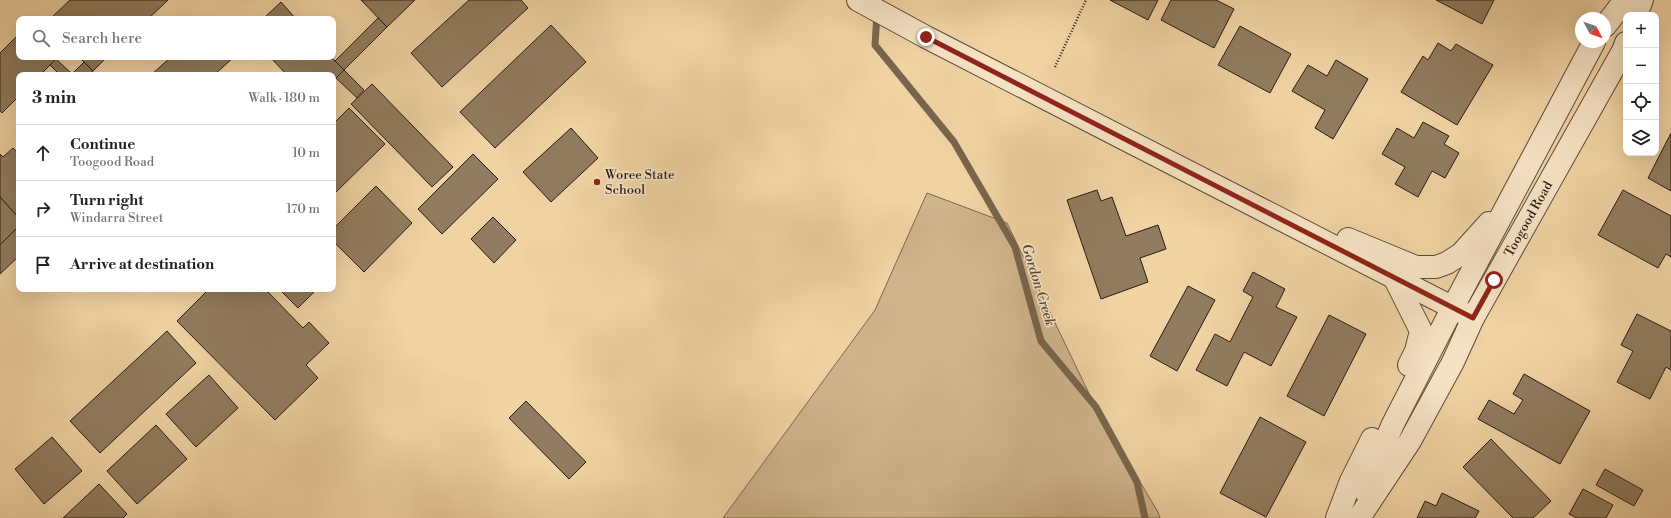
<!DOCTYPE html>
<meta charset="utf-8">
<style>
:root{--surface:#fff;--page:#f6f6f6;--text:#202124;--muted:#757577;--line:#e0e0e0}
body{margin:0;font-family:"Libre Bodoni",serif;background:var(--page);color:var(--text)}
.controls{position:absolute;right:12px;top:12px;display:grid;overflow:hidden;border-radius:8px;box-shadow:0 4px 16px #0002}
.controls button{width:36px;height:36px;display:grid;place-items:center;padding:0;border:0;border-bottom:1px solid var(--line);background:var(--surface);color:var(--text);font:20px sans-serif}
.compass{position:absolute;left:1575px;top:12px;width:36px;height:36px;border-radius:50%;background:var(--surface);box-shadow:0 4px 16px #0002;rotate:131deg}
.stop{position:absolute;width:12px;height:12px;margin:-9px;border:3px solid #8f2418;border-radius:50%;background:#fff}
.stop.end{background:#8f2418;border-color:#fff;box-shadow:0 1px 4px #0008}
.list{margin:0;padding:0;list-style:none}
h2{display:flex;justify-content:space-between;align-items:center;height:52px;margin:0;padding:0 16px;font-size:17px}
h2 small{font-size:13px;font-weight:400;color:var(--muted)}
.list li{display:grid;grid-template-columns:26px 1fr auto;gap:12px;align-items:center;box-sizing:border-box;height:56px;padding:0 16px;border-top:1px solid var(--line)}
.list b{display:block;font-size:15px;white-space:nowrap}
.list p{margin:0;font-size:13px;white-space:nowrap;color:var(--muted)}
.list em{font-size:13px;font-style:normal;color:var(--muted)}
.icon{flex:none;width:22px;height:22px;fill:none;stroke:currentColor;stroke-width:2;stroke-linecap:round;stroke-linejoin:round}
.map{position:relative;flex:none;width:1671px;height:518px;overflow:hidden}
.search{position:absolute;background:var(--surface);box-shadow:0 4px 16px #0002;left:16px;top:16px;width:320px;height:44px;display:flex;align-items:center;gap:10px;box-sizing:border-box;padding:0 14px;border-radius:8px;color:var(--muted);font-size:15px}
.panel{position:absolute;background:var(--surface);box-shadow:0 4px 16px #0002;left:16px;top:72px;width:320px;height:220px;border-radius:8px}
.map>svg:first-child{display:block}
.green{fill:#ceb38b;stroke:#7b6850}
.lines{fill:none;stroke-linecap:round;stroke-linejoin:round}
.stream{stroke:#77654c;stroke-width:7}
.building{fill:#907c5e;stroke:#281e14}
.tertiary-casing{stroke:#5a4b38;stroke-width:24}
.path{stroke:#281e14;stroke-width:2.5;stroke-dasharray:1 2;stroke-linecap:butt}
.tertiary{stroke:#f5e2c3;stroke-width:22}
.route{stroke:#8f2418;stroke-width:5}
.poi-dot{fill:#8f2418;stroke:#f5e2c3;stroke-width:1.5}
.labels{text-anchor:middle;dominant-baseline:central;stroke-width:3.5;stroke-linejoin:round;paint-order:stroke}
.poi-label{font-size:13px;fill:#281e14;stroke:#f5e2c3;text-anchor:start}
.street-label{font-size:13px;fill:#281e14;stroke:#f5e2c3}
.water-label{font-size:14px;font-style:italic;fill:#564835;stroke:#f5e2c3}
</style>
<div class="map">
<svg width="1671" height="518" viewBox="0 0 1671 518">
<rect width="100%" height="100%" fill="#f0d2a3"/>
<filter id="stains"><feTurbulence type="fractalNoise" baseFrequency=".005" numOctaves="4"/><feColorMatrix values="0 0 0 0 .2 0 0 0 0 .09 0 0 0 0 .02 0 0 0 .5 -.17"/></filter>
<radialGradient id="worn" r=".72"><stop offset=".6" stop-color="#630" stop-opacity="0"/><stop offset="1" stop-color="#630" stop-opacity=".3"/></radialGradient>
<!-- green -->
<polygon class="green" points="927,193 1007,223 1096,408 1158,512 1160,518 723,518 875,310"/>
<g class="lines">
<!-- stream -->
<polyline class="stream" points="877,14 875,45 954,142 1015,247 1041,341 1096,407 1137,482 1145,518"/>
</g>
<!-- building -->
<g class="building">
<polygon points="70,0 168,0 148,19 50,19"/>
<polygon points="361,0 415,0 387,27"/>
<polygon points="469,0 521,0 528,8 442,87 411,53"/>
<polygon points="1110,0 1158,0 1148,20"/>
<polygon points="1171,0 1216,0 1234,9 1214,48 1161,20"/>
<polygon points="1436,0 1494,0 1482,24"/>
<polygon points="281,2 296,19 263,19"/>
<polygon points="378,18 387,27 344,70 335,61"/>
<polygon points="551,25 586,62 495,148 460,112"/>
<polygon points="1240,26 1291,54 1270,93 1218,65"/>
<polygon points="19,34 19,57 54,57 56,59 40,75 19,75 19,96 2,113 0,111 0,53"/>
<polygon points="1438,43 1451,51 1456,44 1493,65 1457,125 1401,92 1423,56 1428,60"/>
<polygon points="79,57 107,57 93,71"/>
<polygon points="171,57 234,57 214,75 151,75"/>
<polygon points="270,57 331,57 344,70 333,81 333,75 287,75"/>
<polygon points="56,59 72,74 84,62 93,71 89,75 60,75 50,65"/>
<polygon points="1336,60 1368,79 1333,139 1315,128 1325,110 1292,91 1308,65 1327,76"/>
<polygon points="344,70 364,90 357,98 336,78"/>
<polygon points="372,84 453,167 432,187 351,104"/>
<polygon points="349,108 385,144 333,195 333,124"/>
<polygon points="1423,122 1449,136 1444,144 1459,153 1445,178 1432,171 1418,197 1395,184 1405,167 1382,154 1397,128 1414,138"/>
<polygon points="571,128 598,158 551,202 523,172"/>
<polygon points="1671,133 1671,191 1648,178"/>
<polygon points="13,148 19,154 19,218 0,197 0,154 3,157"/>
<polygon points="473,154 498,179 442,234 418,209"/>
<polygon points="376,186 412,223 364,272 333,241 333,229"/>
<polygon points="1097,190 1101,201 1112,197 1126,236 1158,225 1166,249 1140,258 1148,282 1101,299 1067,200"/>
<polygon points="1623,190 1671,216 1671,257 1666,254 1658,268 1598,235"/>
<polygon points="0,197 19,218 19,226 0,245"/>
<polygon points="493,217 516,240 494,263 471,239"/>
<polygon points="17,228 19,230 19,256 0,274 0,245"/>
<polygon points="1253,272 1285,289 1276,307 1297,317 1271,366 1244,352 1227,386 1196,370 1215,334 1230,342 1253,297 1243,291"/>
<polygon points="1188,286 1215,300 1177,371 1150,356"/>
<polygon points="209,289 265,289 303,328 309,322 329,343 306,365 318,378 275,420 177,321"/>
<polygon points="279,289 317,289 298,308"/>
<polygon points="1637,314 1671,331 1671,370 1666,367 1650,399 1617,382 1633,351 1621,345"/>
<polygon points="1329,315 1366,334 1324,416 1287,396"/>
<polygon points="167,331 196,363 100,453 70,421"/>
<polygon points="1524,374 1590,411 1560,464 1478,419 1489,400 1514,414 1523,400 1513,394"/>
<polygon points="209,375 238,408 196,447 166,414"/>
<polygon points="526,401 586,462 569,479 509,418"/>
<polygon points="1260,417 1306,442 1266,517 1220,493"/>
<polygon points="156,425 187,459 137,504 107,471"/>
<polygon points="52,437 82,471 44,504 15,469"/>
<polygon points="1491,439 1551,501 1533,518 1513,518 1463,467"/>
<polygon points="1605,469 1643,490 1634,506 1596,485"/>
<polygon points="99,484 127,514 123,518 63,518"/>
<polygon points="1583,489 1613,505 1606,518 1577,518 1569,514"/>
<polygon points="1442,493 1479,511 1475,518 1417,518 1425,501 1436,506"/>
</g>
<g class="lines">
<defs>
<g id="tertiary">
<polyline points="858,0 926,37 1473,318"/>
<polyline points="1636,15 1642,0"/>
<polyline points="1605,26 1625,0"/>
<polyline points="1348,239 1416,267 1436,267 1447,263 1461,254 1489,223"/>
<polyline points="1394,277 1421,331 1416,351 1409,365"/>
<polyline points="1365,491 1392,426 1453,307 1594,42"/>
<polyline points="1337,518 1351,481 1372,439"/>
<path id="s1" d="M1359 518 1410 441 1453 362 1473 318 1623 51 1626 43"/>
</g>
</defs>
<!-- tertiary casing -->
<use href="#tertiary" class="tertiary-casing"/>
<!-- path -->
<polyline class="path" points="1055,67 1086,0"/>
<!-- tertiary -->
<use href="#tertiary" class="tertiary"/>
</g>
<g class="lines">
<!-- route -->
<polyline class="route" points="926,37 1473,318 1494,280"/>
</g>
<!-- markers -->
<circle class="poi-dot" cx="597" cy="182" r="4"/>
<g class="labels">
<!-- poi labels -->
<g class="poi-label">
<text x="605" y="175">Woree State<tspan x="605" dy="15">School</tspan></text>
</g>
<!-- street labels -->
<g class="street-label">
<text stroke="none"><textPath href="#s1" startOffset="344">Toogood Road</textPath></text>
</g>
<!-- water labels -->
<g class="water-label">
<text transform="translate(1038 285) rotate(73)">Gordon Creek</text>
</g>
</g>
<rect width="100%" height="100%" filter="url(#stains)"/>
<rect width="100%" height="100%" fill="url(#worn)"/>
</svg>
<div class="controls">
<button>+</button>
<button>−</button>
<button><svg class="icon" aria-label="locate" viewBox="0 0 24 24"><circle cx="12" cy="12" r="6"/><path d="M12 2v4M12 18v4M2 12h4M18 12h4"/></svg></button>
<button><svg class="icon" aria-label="layers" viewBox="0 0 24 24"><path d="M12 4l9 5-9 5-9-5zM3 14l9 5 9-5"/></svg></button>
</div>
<svg class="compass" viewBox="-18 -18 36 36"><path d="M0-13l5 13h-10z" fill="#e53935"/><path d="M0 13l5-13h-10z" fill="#757577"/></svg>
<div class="stop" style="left:1494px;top:280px"></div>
<div class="stop end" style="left:926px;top:37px"></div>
<div class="search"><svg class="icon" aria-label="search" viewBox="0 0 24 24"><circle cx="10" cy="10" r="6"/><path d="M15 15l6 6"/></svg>Search here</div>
<section class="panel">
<h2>3 min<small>Walk · 180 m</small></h2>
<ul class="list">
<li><svg class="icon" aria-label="ahead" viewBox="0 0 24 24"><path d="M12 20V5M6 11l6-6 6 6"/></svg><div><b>Continue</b><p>Toogood Road</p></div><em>10 m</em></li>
<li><svg class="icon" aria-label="right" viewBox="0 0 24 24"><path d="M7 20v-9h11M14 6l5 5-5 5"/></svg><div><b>Turn right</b><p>Windarra Street</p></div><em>170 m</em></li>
<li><svg class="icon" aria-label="arrive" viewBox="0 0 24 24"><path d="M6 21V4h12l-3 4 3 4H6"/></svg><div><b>Arrive at destination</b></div></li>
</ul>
</section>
</div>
